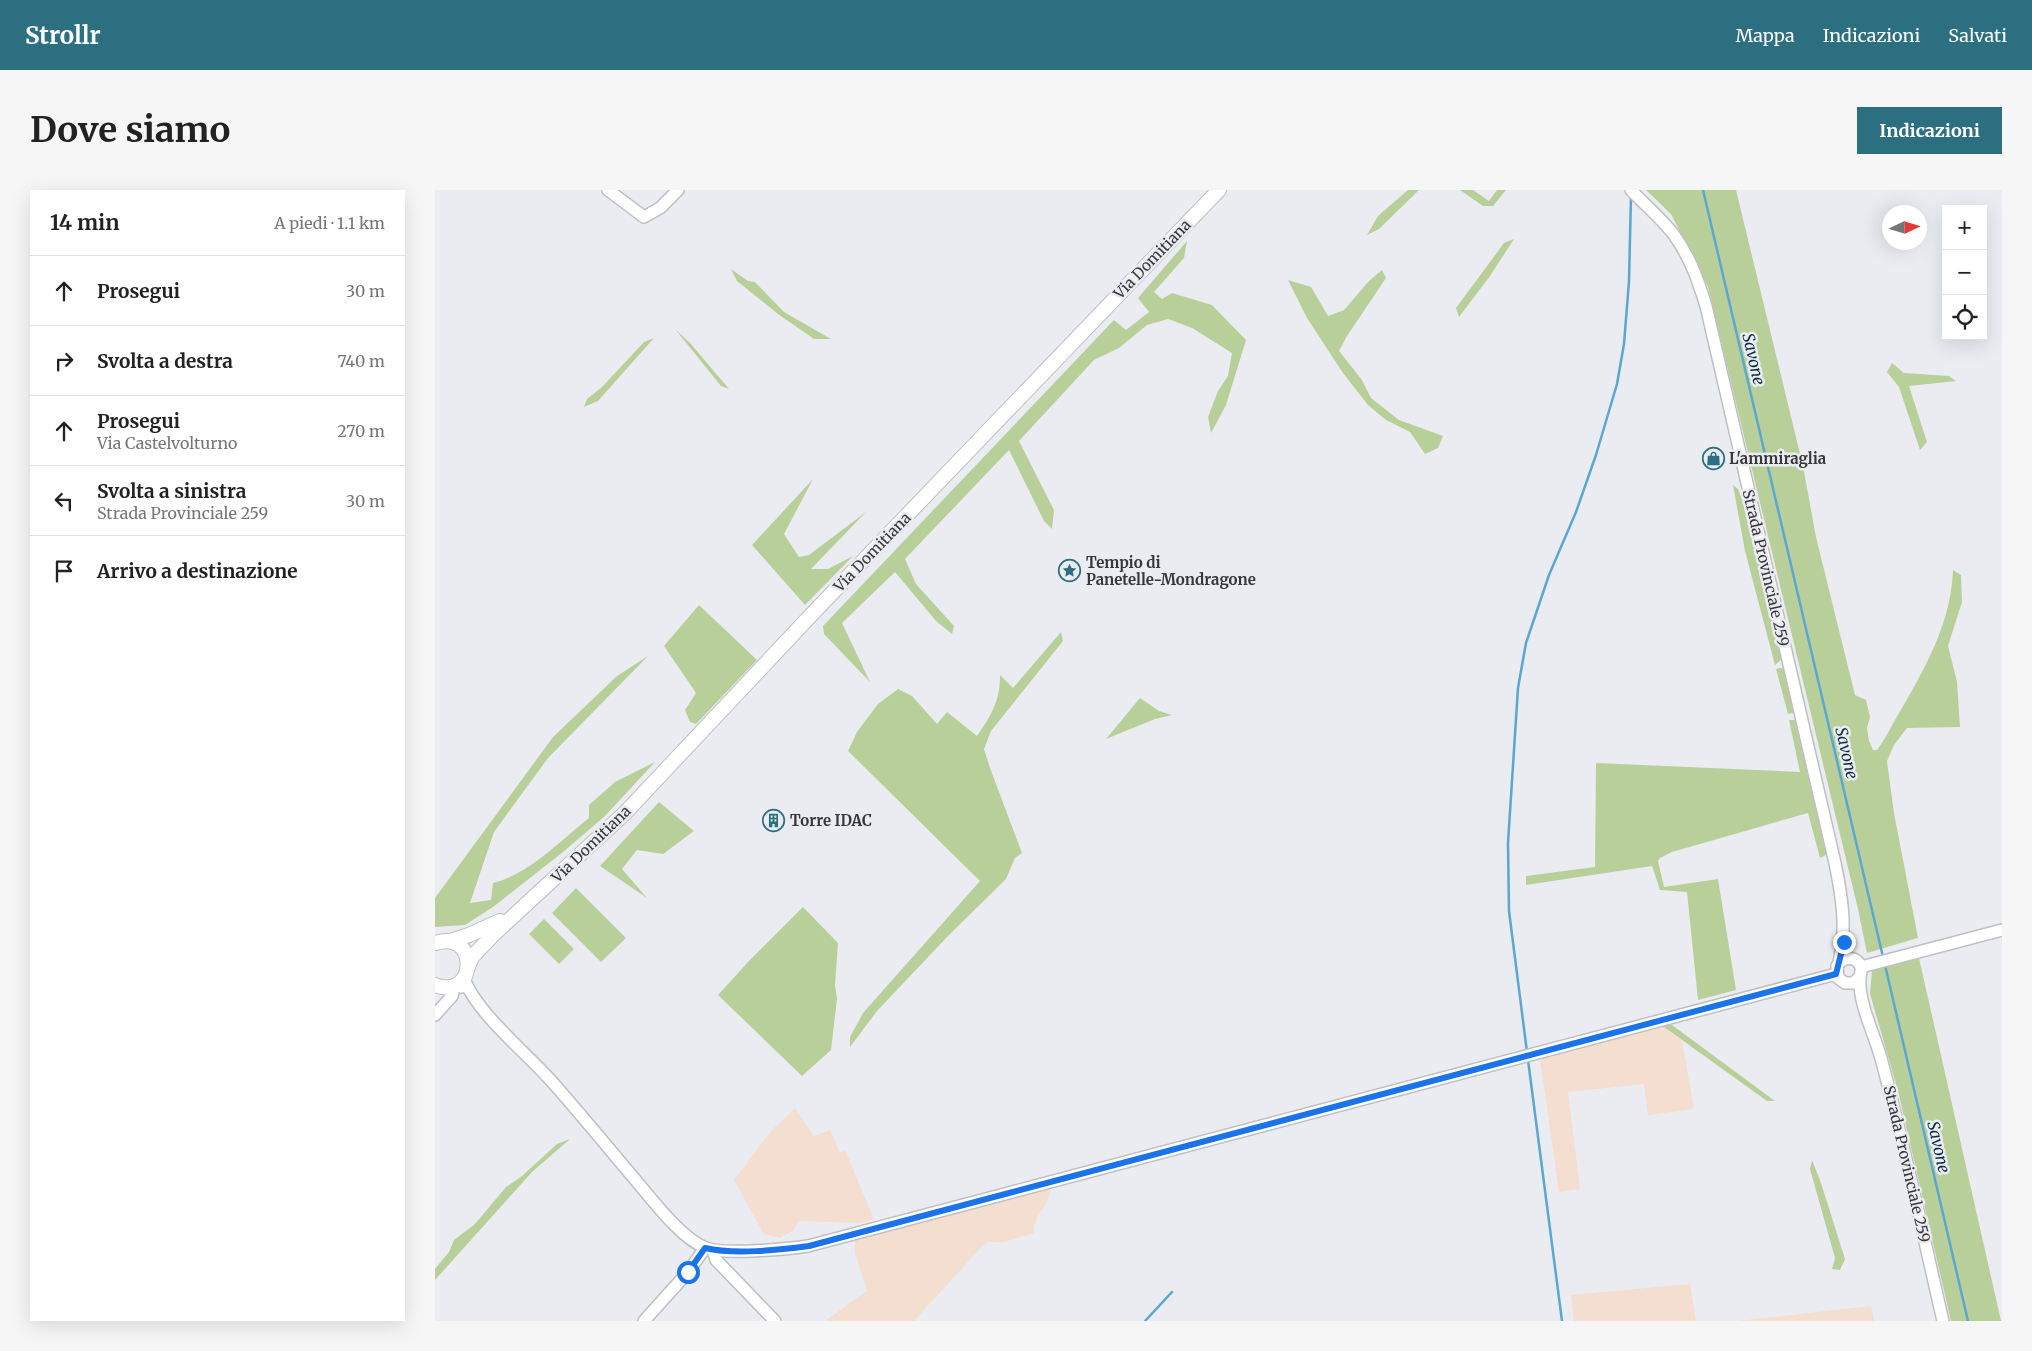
<!DOCTYPE html>
<html lang="it">
<meta charset="utf-8">
<style>
:root{--surface:#fff;--page:#f6f6f6;--text:#222;--muted:#767676;--line:#e0e0e0;--accent:#2b6f80}
body{margin:0;font-family:Merriweather,serif;background:var(--page);color:var(--text)}
.controls{position:absolute;right:15px;top:15px;display:grid;overflow:hidden;border-radius:0px;box-shadow:0 5px 20px #0002}
.controls button{width:45px;height:45px;display:grid;place-items:center;padding:0;border:0;border-bottom:1px solid var(--line);background:var(--surface);color:var(--text);font:25px sans-serif}
.compass{position:absolute;left:1447px;top:15px;width:45px;height:45px;border-radius:50%;background:var(--surface);box-shadow:0 5px 20px #0002;rotate:86deg}
.stop{position:absolute;width:15px;height:15px;margin:-11px;border:4px solid #1a73e8;border-radius:50%;background:#fff}
.stop.end{background:#1a73e8;border-color:#fff;box-shadow:0 1px 5px #0008}
.list{margin:0;padding:0;list-style:none}
h2{display:flex;justify-content:space-between;align-items:center;height:65px;margin:0;padding:0 20px;font-size:21px}
h2 small{font-size:16px;font-weight:400;color:var(--muted)}
.list li{display:grid;grid-template-columns:32px 1fr auto;gap:15px;align-items:center;box-sizing:border-box;height:70px;padding:0 20px;border-top:1px solid var(--line)}
.list b{display:block;font-size:19px;white-space:nowrap}
.list p{margin:0;font-size:16px;white-space:nowrap;color:var(--muted)}
.list em{font-size:16px;font-style:normal;color:var(--muted)}
.icon{flex:none;width:28px;height:28px;fill:none;stroke:currentColor;stroke-width:2;stroke-linecap:round;stroke-linejoin:round}
.map{position:relative;flex:none;width:1567px;height:1131px;overflow:hidden;border-radius:0px}
header{display:flex;align-items:center;gap:30px;box-sizing:border-box;height:70px;padding:0 25px;background:var(--accent);color:#fff}
header strong{font-size:24px}
nav{display:flex;gap:28px;margin-inline-start:auto;font-size:18px}
.intro{display:flex;align-items:center;justify-content:space-between;box-sizing:border-box;height:120px;padding:0 30px}
h1{margin:0;font-size:35px}
.button{padding:12px 22px;border-radius:0px;background:var(--accent);color:#fff;font-size:18px;font-weight:700}
main{display:flex;gap:30px;padding:0 30px}
aside{flex:1;background:var(--surface);border-radius:0px;box-shadow:0 5px 20px #0002}
.map>svg:first-child{display:block}
.industrial{fill:#f3ded0}
.green{fill:#b9cf9a}
.lines{fill:none;stroke-linecap:round;stroke-linejoin:round}
.stream{stroke:#5ba7d0;stroke-width:2.5}
.minor-casing{stroke:#bebfc3;stroke-width:14}
.major-casing{stroke:#bebfc3;stroke-width:16}
.minor{stroke:#fff;stroke-width:11}
.major{stroke:#fff;stroke-width:14}
.route{stroke:#1a73e8;stroke-width:6}
.labels{text-anchor:middle;dominant-baseline:central;stroke-width:5;stroke-linejoin:round;paint-order:stroke}
.street-label{font-size:15px;fill:#373739;stroke:#ebecf1}
.poi-label{font-size:15px;font-weight:bold;fill:#373739;stroke:#ebecf1;text-anchor:start}
.water-label{font-size:16px;font-style:italic;fill:#0a2d3e;stroke:#ebecf1}
</style>
<header>
<strong>Strollr</strong>
<nav><a>Mappa</a><a>Indicazioni</a><a>Salvati</a></nav>
</header>
<div class="intro"><h1>Dove siamo</h1><a class="button">Indicazioni</a></div>
<main>
<aside>
<h2>14 min<small>A piedi · 1.1 km</small></h2>
<ul class="list">
<li><svg class="icon" aria-label="ahead" viewBox="0 0 24 24"><path d="M12 20V5M6 11l6-6 6 6"/></svg><div><b>Prosegui</b></div><em>30 m</em></li>
<li><svg class="icon" aria-label="right" viewBox="0 0 24 24"><path d="M7 20v-9h11M14 6l5 5-5 5"/></svg><div><b>Svolta a destra</b></div><em>740 m</em></li>
<li><svg class="icon" aria-label="ahead" viewBox="0 0 24 24"><path d="M12 20V5M6 11l6-6 6 6"/></svg><div><b>Prosegui</b><p>Via Castelvolturno</p></div><em>270 m</em></li>
<li><svg class="icon" aria-label="left" viewBox="0 0 24 24"><path d="M17 20v-9H6M10 6l-5 5 5 5"/></svg><div><b>Svolta a sinistra</b><p>Strada Provinciale 259</p></div><em>30 m</em></li>
<li><svg class="icon" aria-label="arrive" viewBox="0 0 24 24"><path d="M6 21V4h12l-3 4 3 4H6"/></svg><div><b>Arrivo a destinazione</b></div></li>
</ul>
</aside>
<div class="map">
<svg width="1567" height="1131" viewBox="0 0 1567 1131">
<rect width="100%" height="100%" fill="#ebecf1"/>
<!-- industrial -->
<g class="industrial">
<polygon points="1223,835 1229,837 1247,851 1259,919 1213,925 1209,894 1133,902 1145,999 1124,1002 1105,868"/>
<polygon points="360,918 379,946 395,940 405,963 410,960 439,1029 425,1033 363,1031 359,1040 345,1048 329,1044 299,990 336,941"/>
<polygon points="616,997 612,1013 604,1024 599,1035 599,1043 569,1052 551,1052 479,1131 390,1131 432,1101 420,1063 420,1051"/>
<polygon points="1255,1094 1261,1131 1139,1131 1136,1105"/>
<polygon points="1436,1116 1439,1131 1303,1131"/>
</g>
<!-- green -->
<g class="green">
<polygon points="973,0 984,0 944,39 932,45 943,26"/>
<polygon points="1025,0 1038,0 1054,11 1062,0 1071,0 1058,16 1048,16"/>
<path d="M1211 0H1301L1368 276 1381 347 1418 497 1420 505 1431 510 1435 527 1432 538 1434 551 1438 560H1442L1450 548C1480 494 1516 442 1518 380L1526 385 1527 412 1513 456 1522 492 1525 537 1472 538 1459 555 1452 571 1459 623 1483 748 1432 763 1423 719 1273 97 1236 24Z"/>
<polygon points="1079,49 1055,86 1024,127 1021,118 1069,53"/>
<polygon points="752,51 749,68 719,102 727,109 737,103 777,115 811,150 791,215 776,243 773,227 783,201 793,186 797,163 757,138 733,129 712,135 684,158 659,170 584,251 619,320 617,339 609,331 574,260 470,369 481,394 519,436 517,444 501,431 460,382 407,433 435,492 389,444 388,436 679,130 691,140 714,122 703,108"/>
<polygon points="296,79 313,91 320,92 349,122 396,149 379,149 343,124 302,91"/>
<polygon points="947,80 951,88 912,146 904,161 927,190 936,208 964,230 1008,246 1003,258 990,264 975,242 951,230 933,215 908,183 872,128 853,90 876,97 893,126 909,120 934,91"/>
<polygon points="240,139 255,153 294,199 286,196"/>
<polygon points="219,148 163,211 149,217 152,209 167,197 209,152"/>
<polygon points="1457,173 1469,183 1514,186 1521,191 1474,196 1492,252 1485,260 1464,197 1452,182"/>
<polygon points="378,289 349,344 364,367 374,365 431,322 376,379 393,379 418,366 370,415 317,355"/>
<polygon points="1298,295 1303,299 1314,328 1347,469 1340,475 1310,361"/>
<polygon points="264,415 322,470 261,534 255,532 250,520 261,503 229,456"/>
<path d="M626 442 628 451 556 541 549 559 555 578 587 663 580 668 571 689 513 746 442 821 415 857V847L428 823 545 691 413 561 422 542 443 514 463 499 477 506 502 534 512 522 542 546C556 525 565 512 565 485L578 498Z"/>
<path d="M213 466 113 568 59 642 35 713 56 710 58 693C94 684 125 651 154 628V615L180 592 220 572 170 626 128 662 58 717 30 735 0 737V708L118 547 182 486Z"/>
<polygon points="1346,478 1349,479 1359,520 1358,523 1353,524 1341,479"/>
<polygon points="705,508 724,521 737,525 720,529 671,549"/>
<polygon points="1354,530 1360,530 1393,664 1385,668 1373,623 1237,662 1225,668 1223,671 1229,697 1283,689 1301,800 1263,810 1252,702 1225,700 1217,676 1091,695 1091,686 1160,677 1161,573 1365,582"/>
<polygon points="224,612 259,641 228,664 202,660 187,679 212,708 165,676"/>
<polygon points="141,698 191,748 166,772 117,723"/>
<polygon points="368,717 403,753 400,795 402,809 396,860 367,886 283,805 314,771"/>
<polygon points="109,729 139,759 124,774 94,744"/>
<polygon points="1484,768 1566,1131 1516,1131 1463,901 1435,804 1437,780"/>
<polygon points="1223,835 1237,835 1340,911 1332,911 1229,837"/>
<polygon points="135,949 97,982 0,1090 0,1079 14,1062 19,1050 40,1034 71,997 87,986 122,954"/>
<polygon points="1377,970 1386,993 1410,1069 1405,1080 1397,1079 1400,1068 1375,979"/>
</g>
<g class="lines">
<!-- stream -->
<g class="stream">
<polyline points="1268,0 1448,767"/>
<polyline points="1450,775 1533,1131"/>
<polyline points="1092,862 1074,721 1073,653 1083,498 1091,453 1114,385 1141,322 1161,265 1182,194 1189,154 1194,91 1196,6"/>
<polyline points="1093,870 1127,1131"/>
<polyline points="710,1131 737,1102"/>
</g>
<defs>
<g id="minor">
<polyline points="173,0 209,27 225,18 243,0"/>
<path d="M1196 0C1210 15 1227 29 1239 45 1255 67 1263 90 1271 116L1400 673C1407 707 1412 738 1404 772"/>
<polyline points="1426,777 1567,740"/>
<path d="M1425 787 1418 793H1410L1403 788 1402 776C1408 767 1421 765 1426 777 1427 781 1425 784 1425 788 1423 814 1441 847 1447 872 1470 958 1488 1045 1508 1131"/>
<path d="M29 788C40 822 95 866 119 894 148 927 175 960 203 993 220 1013 247 1049 271 1058 290 1065 352 1059 373 1056L1401 784"/>
<polyline points="0,825 17,806 20,795 26,797"/>
<polyline points="278,1060 281,1070 340,1131"/>
<polyline points="209,1131 253,1082 270,1058"/>
</g>
<g id="major">
<polyline points="15,751 34,745 65,731"/>
<path d="M0 753C45 739 42 811 0 795"/>
<polyline points="33,777 37,767 60,743 190,623 379,422 784,0"/>
</g>
</defs>
<!-- minor casing -->
<use href="#minor" class="minor-casing"/>
<!-- major casing -->
<use href="#major" class="major-casing"/>
<!-- minor -->
<use href="#minor" class="minor"/>
<!-- major -->
<use href="#major" class="major"/>
</g>
<g class="lines">
<!-- route -->
<path class="route" d="M253 1082 270 1058C300 1065 343 1060 374 1056L1401 784 1409 752"/>
</g>
<!-- icons -->
<defs>
<symbol id="shop-ring" viewBox="-11 -11 22 22"><circle r="9.5" fill="#ebecf1" stroke="#2b6f80" stroke-width="1.5"/><path d="M-5-2.5h2.3a2.7 3.5 0 0 1 5.4 0H5L5.5 6h-11ZM-1.5-2.5h3a1.5 2.3 0 0 0-3 0Z" fill="#2b6f80"/></symbol>
<symbol id="sight-ring" viewBox="-11 -11 22 22"><circle r="9.5" fill="#ebecf1" stroke="#2b6f80" stroke-width="1.5"/><path d="M0-6L1.8-2.2L6-1.7L2.9 1.2L3.7 5.4L0 3.3L-3.7 5.4L-2.9 1.2L-6-1.7L-1.8-2.2Z" fill="#2b6f80"/></symbol>
<symbol id="building-ring" viewBox="-11 -11 22 22"><circle r="9.5" fill="#ebecf1" stroke="#2b6f80" stroke-width="1.5"/><path d="M-4-6H4V6H1V3H-1V6H-4ZM-2.5-4.3h1.7v1.8h-1.7ZM.8-4.3h1.7v1.8H.8ZM-2.5-1h1.7V.8h-1.7ZM.8-1h1.7V.8H.8Z" fill="#2b6f80"/></symbol>
</defs>
<g fill-rule="evenodd">
<use href="#shop-ring" x="1266" y="256" width="25" height="25"/>
<use href="#sight-ring" x="622" y="368" width="25" height="25"/>
<use href="#building-ring" x="326" y="618" width="25" height="25"/>
</g>
<g class="labels">
<!-- street labels -->
<g class="street-label">
<text transform="translate(717 69) rotate(-46)">Via Domitiana</text>
<text transform="translate(437 362) rotate(-46)">Via Domitiana</text>
<text transform="translate(1331 378) rotate(77)">Strada Provinciale 259</text>
<text transform="translate(156 654) rotate(-44)">Via Domitiana</text>
<text transform="translate(1472 974) rotate(77)">Strada Provinciale 259</text>
</g>
<!-- poi labels -->
<g class="poi-label">
<text x="1294" y="268">L'ammiraglia</text>
<text x="651" y="372">Tempio di<tspan x="651" dy="17">Panetelle-Mondragone</tspan></text>
<text x="355" y="630">Torre IDAC</text>
</g>
<!-- water labels -->
<g class="water-label">
<text transform="translate(1319 169) rotate(77)">Savone</text>
<text transform="translate(1412 563) rotate(77)">Savone</text>
<text transform="translate(1504 957) rotate(77)">Savone</text>
</g>
</g>
</svg>
<div class="controls">
<button>+</button>
<button>−</button>
<button><svg class="icon" aria-label="locate" viewBox="0 0 24 24"><circle cx="12" cy="12" r="6"/><path d="M12 2v4M12 18v4M2 12h4M18 12h4"/></svg></button>
</div>
<svg class="compass" viewBox="-18 -18 36 36"><path d="M0-13l5 13h-10z" fill="#e53935"/><path d="M0 13l5-13h-10z" fill="#767676"/></svg>
<div class="stop" style="left:253px;top:1082px"></div>
<div class="stop end" style="left:1409px;top:752px"></div>
</div>
</main>
